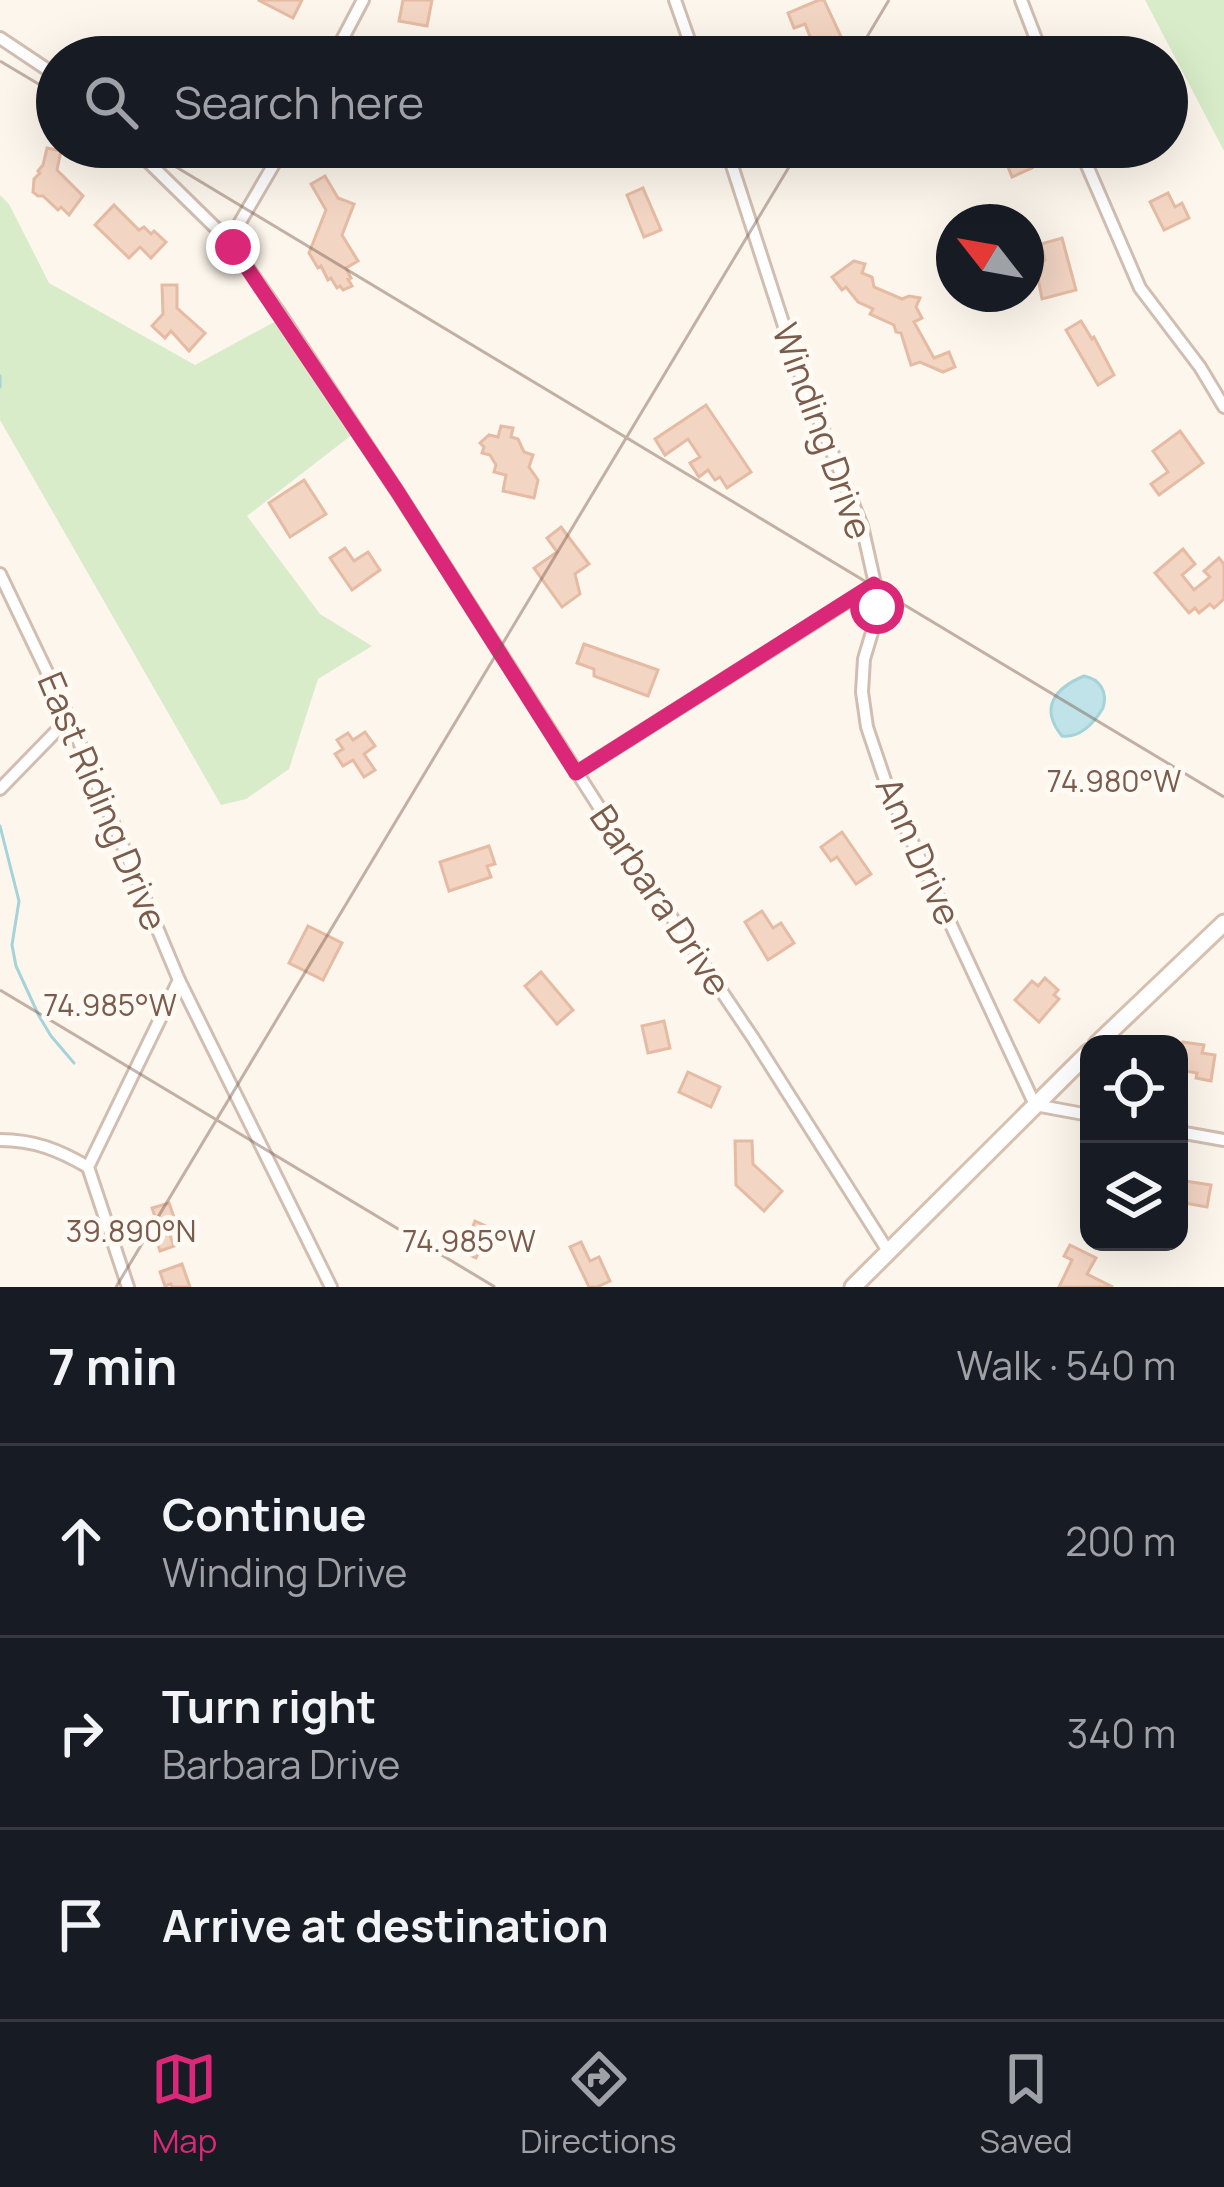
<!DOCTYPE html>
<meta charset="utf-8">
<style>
:root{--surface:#171b24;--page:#20242c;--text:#f1f3f6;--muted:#9ea1a6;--line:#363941;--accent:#db2777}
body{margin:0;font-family:Manrope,sans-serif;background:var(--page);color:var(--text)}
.controls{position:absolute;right:36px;bottom:36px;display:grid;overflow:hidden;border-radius:24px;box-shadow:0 12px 48px #0002}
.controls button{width:108px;height:108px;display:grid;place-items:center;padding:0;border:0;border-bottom:3px solid var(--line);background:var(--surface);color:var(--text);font:60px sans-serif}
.compass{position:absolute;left:936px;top:204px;width:108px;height:108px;border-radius:50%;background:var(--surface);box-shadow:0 12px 48px #0002;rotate:301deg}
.stop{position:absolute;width:36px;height:36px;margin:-27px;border:9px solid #db2777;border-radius:50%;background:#fff}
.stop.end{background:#db2777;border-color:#fff;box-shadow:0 3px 12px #0008}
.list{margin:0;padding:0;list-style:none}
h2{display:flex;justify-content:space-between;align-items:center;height:156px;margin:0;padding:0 48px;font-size:51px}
h2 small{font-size:39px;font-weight:400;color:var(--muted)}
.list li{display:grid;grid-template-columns:78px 1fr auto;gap:36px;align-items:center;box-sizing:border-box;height:192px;padding:0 48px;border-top:3px solid var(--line)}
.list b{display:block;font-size:45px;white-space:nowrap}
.list p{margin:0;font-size:39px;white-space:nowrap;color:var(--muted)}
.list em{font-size:39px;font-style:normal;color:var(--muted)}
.icon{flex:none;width:66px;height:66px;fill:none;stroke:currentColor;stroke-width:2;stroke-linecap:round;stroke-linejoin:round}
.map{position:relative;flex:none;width:1224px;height:1287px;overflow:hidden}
.search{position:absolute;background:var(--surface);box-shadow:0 12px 48px #0002;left:36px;right:36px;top:36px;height:132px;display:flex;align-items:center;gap:30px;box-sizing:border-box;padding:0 42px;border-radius:66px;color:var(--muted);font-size:45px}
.sheet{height:732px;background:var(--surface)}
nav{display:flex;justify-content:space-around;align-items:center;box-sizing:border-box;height:168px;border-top:3px solid var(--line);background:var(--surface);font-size:33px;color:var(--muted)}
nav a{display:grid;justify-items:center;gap:6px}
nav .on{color:var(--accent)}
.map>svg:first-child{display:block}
.green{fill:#d8ecc9}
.water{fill:#bfe3e8;stroke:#a5d3da;stroke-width:3}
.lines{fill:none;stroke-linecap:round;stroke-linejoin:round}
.stream{stroke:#a5d3da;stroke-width:3}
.building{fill:#f3d5c3;stroke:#e6bba3;stroke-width:3}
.street-casing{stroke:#d1beb0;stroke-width:16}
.secondary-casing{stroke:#d6c0b0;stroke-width:21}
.street{stroke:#fff;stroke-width:10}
.secondary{stroke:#fff;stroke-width:15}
.route{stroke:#db2777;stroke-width:15}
.ticks{fill:none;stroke:#7a5c4d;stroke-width:3;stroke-opacity:0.45}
.labels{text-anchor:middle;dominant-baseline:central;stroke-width:10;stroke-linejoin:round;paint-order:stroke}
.street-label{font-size:36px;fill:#7a5c4d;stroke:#fffaf3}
.ticks-label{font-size:30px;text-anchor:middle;fill:#7a5c4d;stroke:#fffaf3;stroke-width:10;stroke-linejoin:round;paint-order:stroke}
</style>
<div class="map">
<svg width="1224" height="1287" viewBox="0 0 1224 1287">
<rect width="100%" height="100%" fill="#fdf6ec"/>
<!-- green -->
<g class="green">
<polygon points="1145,0 1224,0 1224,151"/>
<polygon points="0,195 9,204 49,283 195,365 276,321 353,434 247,516 320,614 372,646 318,679 289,769 246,799 221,805 0,420"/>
</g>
<!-- water -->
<path class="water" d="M1084 676C1100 679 1108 692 1103 708 1094 723 1081 738 1062 736 1039 708 1055 688 1084 676Z"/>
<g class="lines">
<!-- stream -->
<g class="stream">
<polyline points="0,376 0,387"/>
<polyline points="0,826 19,901 12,945 16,966 39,1016 51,1036 74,1063"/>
</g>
</g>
<!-- building -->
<g class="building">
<polygon points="258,0 302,0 293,18"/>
<polygon points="403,0 432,0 427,26 399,21"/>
<polygon points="819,0 824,0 844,43 833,46 835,52 833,57 821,57 819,53 817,54 805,24 794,28 788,13"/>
<polygon points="1000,147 1023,147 1032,168 1012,177"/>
<polygon points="47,148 61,151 57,170 83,196 69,215 61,207 58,210 43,196 38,196 33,192 34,179 40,173 38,171 43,165"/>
<polygon points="325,176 338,198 354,204 342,235 358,261 346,268 351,278 348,279 352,286 343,290 340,286 337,288 331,278 328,280 321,266 318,268 309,253 326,210 311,184"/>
<polygon points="643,188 661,230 644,237 627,195"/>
<polygon points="1168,193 1175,207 1182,203 1189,218 1164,230 1150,202"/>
<polygon points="114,205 139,230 144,227 151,234 154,231 166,242 151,258 140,247 129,258 95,225"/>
<polygon points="1062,238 1076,290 1042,299 1036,267 1045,260 1041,244"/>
<polygon points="854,261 865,264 862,273 872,277 874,287 902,299 909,296 920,298 916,307 922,318 914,322 934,358 949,352 955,367 943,372 920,362 911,365 901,333 896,332 894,325 870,314 873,309 858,302 846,287 842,290 832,277"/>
<polygon points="162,285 177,285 177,308 205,333 189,351 171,331 165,338 152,326 163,314"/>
<polygon points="1081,321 1092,339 1094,337 1114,375 1098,385 1066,330"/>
<polygon points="706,405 751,472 727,488 720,477 715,480 708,470 699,477 690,463 700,457 688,439 665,455 655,439"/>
<polygon points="501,426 513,428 511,437 518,439 524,452 533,455 529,467 538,480 534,498 503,491 506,475 494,472 496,465 490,455 482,453 484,447 480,443 489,435 498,437"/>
<polygon points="1180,431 1203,463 1159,495 1151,484 1168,472 1153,451"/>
<polygon points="304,480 326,514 290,537 269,503"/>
<polygon points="561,527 589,564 575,574 580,594 562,607 534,568 557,552 547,538"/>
<polygon points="345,548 354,561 368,552 380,570 352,590 330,558"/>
<polygon points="1183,549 1195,564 1182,575 1194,590 1210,577 1204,571 1219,558 1224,564 1224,599 1214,608 1210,604 1199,613 1195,608 1189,613 1155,573"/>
<polygon points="584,644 658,670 648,696 594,676 594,669 577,663"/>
<polygon points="365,732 375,746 364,754 375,770 364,777 353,760 343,766 335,754 343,749 337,740 348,733 353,740"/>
<polygon points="842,832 871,874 856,884 837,857 831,861 821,847"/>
<polygon points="489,846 495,864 487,866 491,877 449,891 440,862"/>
<polygon points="762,911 773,928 781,923 794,943 768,960 745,922"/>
<polygon points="308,926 342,943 323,980 289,963"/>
<polygon points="541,972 573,1010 557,1024 525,986"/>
<polygon points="1045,978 1058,990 1054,995 1059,999 1039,1022 1015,1000 1032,981 1038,986"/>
<polygon points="664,1021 670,1048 648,1053 642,1026"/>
<polygon points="1183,1042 1204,1045 1202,1053 1215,1055 1211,1081 1196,1078 1197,1073 1179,1070 1179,1047 1182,1048"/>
<polygon points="688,1072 720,1087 711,1107 679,1092"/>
<polygon points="735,1141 752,1141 753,1164 782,1191 764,1211 736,1185"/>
<polygon points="1179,1180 1211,1185 1207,1207 1179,1202"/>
<polygon points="169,1203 176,1223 171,1225 174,1233 170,1235 174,1246 160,1251 156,1239 162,1237 152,1208"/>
<polygon points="475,1221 490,1228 476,1258 453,1247 462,1229 470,1233"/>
<polygon points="581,1242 590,1261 599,1257 610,1281 597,1287 589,1287 570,1247"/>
<polygon points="1070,1245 1096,1258 1087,1274 1113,1287 1059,1287 1072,1260 1064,1256"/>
<polygon points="182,1264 190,1287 172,1287 171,1284 165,1286 160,1272"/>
</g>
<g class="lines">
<defs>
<g id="street">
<polyline points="675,0 695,57"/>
<polyline points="1021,0 1043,57"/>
<polyline points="0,38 57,76"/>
<polyline points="333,57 363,0"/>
<polyline points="133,147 229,241 278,311 397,491 631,857 753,1038 888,1251"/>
<polyline points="1079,147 1140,288 1200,367 1224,407"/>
<polyline points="229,241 284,147"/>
<polyline points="0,574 69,718 179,980 331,1287"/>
<polyline points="875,584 876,619 864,659 862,692 867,727 889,792 1035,1105 1089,1115"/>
<polyline points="576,773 875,584 862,526 797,366 726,147"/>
<polyline points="0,789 69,718"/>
<polyline points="1179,1132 1224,1140"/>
<path d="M0 1140C34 1140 59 1150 88 1167"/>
<polyline points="128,1287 88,1167 179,980"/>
</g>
<g id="secondary">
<polyline points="1097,1044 1224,923"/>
<polyline points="853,1287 1089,1052"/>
</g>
</defs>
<!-- street casing -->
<use href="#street" class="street-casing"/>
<!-- secondary casing -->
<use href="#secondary" class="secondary-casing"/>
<!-- street -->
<use href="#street" class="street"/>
<!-- secondary -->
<use href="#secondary" class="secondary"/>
</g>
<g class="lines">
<!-- route -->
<polyline class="route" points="233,247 397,491 576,773 874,584 877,607"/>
</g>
<!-- ticks -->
<path class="ticks" d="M855 57 889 0M0 61 57 95M143 147 1224 797M0 990 495 1287M116 1287 801 147"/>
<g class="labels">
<!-- street labels -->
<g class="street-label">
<text transform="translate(823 431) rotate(70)">Winding Drive</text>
<text transform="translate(103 801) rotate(67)">East Riding Drive</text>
<text transform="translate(919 851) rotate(66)">Ann Drive</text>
<text transform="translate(661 900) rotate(56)">Barbara Drive</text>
</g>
</g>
<g class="ticks-label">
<text x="1114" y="792">74.980°W</text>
<text x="110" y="1016">74.985°W</text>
<text x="131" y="1242">39.890°N</text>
<text x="469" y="1252">74.985°W</text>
</g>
</svg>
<div class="controls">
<button><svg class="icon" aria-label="locate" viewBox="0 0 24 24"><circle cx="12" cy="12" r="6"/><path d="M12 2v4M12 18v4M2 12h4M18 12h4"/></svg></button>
<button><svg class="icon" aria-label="layers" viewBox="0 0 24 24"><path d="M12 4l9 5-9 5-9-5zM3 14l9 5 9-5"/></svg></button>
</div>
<svg class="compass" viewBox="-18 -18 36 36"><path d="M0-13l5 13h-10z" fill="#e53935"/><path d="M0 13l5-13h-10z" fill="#9ea1a6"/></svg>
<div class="stop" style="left:877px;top:607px"></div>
<div class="stop end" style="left:233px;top:247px"></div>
<div class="search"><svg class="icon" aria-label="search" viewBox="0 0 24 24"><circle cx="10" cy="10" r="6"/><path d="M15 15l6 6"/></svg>Search here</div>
</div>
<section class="sheet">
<h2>7 min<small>Walk · 540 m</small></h2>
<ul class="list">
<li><svg class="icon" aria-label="ahead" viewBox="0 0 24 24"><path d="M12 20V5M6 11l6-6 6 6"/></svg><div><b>Continue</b><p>Winding Drive</p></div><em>200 m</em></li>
<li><svg class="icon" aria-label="right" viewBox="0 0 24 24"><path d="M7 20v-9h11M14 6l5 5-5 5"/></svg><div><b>Turn right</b><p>Barbara Drive</p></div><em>340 m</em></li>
<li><svg class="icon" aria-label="arrive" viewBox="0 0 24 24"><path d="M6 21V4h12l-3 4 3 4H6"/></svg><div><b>Arrive at destination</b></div></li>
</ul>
</section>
<nav>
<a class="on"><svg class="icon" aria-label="map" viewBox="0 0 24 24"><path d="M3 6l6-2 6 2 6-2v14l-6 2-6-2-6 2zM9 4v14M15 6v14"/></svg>Map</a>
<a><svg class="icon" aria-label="directions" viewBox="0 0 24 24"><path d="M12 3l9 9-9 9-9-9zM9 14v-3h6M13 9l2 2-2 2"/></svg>Directions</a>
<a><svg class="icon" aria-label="saved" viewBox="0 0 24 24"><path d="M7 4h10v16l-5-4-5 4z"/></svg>Saved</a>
</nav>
